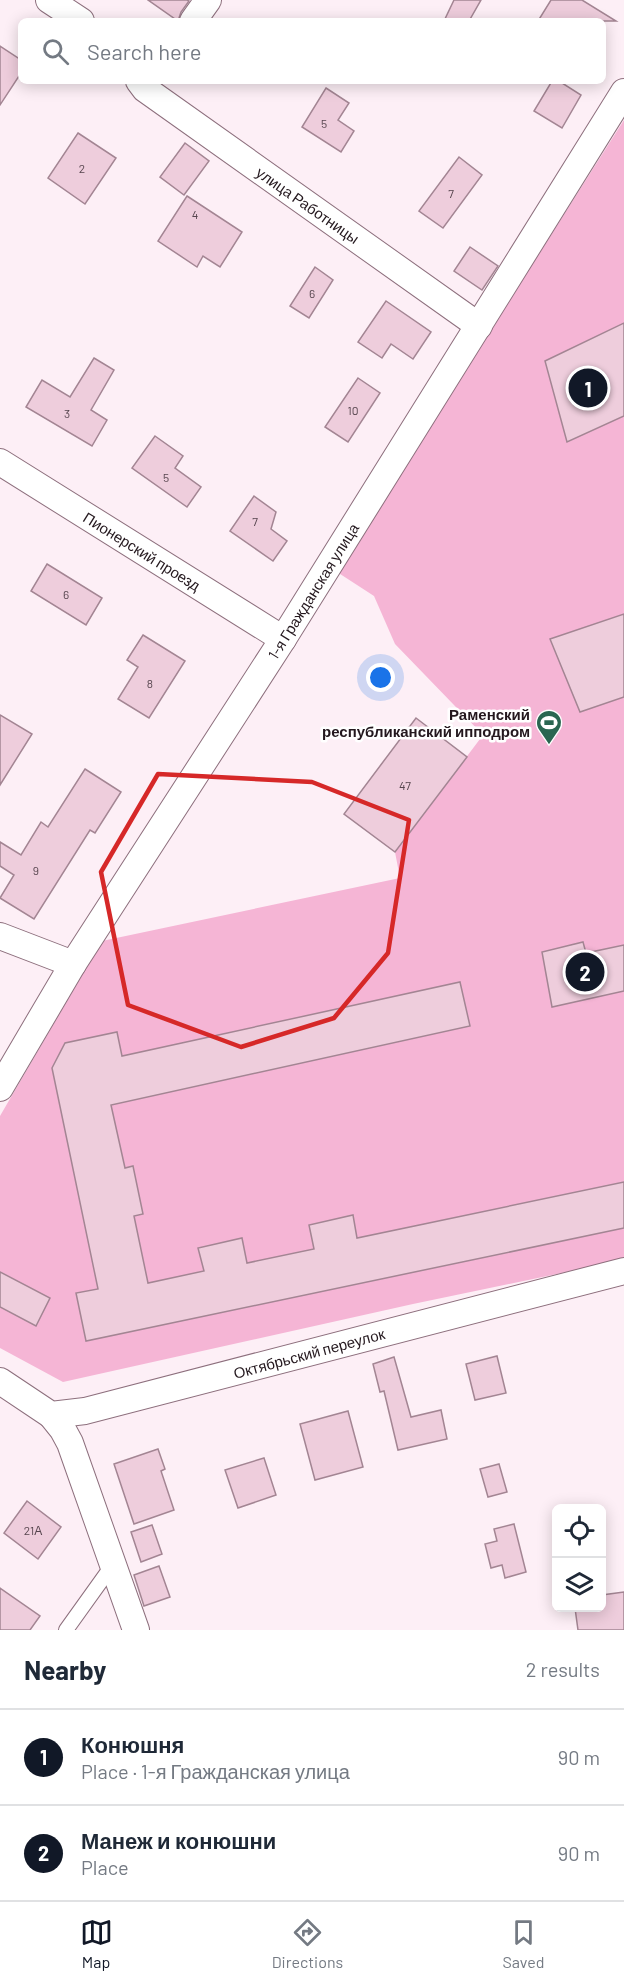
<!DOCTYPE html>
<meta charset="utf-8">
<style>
:root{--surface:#fff;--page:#f2f2f3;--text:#1f2937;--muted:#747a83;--line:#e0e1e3;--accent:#111827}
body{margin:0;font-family:Barlow,sans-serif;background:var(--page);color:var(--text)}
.controls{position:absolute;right:18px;bottom:18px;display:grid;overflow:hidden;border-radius:9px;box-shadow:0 3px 15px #0003}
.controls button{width:54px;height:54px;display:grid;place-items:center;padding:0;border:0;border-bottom:2px solid var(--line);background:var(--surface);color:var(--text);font:30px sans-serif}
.you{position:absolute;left:381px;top:678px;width:21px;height:21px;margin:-15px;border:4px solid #fff;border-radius:50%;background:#1a73e8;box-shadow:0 0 0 9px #1a73e833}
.badge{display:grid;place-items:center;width:39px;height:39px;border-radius:50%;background:var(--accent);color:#fff;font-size:20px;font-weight:700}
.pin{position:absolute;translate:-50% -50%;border:3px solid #fff;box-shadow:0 2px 6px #0006}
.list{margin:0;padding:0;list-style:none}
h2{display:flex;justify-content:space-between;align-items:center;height:78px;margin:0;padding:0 24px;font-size:26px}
h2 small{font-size:20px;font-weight:400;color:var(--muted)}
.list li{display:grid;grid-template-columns:39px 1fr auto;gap:18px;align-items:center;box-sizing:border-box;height:96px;padding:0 24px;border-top:2px solid var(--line)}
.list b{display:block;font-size:22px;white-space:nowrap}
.list p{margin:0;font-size:20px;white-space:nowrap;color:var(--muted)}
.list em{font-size:20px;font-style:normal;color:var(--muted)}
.icon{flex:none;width:33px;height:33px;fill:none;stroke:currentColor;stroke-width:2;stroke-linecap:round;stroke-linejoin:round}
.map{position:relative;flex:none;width:624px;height:1630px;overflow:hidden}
.search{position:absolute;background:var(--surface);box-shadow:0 3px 15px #0003;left:18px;right:18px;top:18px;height:66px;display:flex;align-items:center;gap:15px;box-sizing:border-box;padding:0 21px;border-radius:9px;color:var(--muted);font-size:22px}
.sheet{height:270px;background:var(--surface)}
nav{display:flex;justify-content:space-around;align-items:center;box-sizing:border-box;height:84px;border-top:2px solid var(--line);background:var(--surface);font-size:16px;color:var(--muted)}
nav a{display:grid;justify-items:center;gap:3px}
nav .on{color:var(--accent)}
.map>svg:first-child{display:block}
.green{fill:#f5b5d5}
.building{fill:#eecddc;stroke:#a38593;stroke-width:1.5}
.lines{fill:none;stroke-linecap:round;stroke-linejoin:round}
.lane-casing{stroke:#8d6f7d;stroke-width:16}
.street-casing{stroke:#8d6f7d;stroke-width:28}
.lane{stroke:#fff;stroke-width:14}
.street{stroke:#fff;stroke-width:26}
.marked{fill:none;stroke:#d62828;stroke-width:4.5;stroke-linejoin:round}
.labels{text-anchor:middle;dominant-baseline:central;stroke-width:5;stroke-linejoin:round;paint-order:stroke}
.number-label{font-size:12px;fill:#56454e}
.street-label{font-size:15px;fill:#24181e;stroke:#fff}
.poi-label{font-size:15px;font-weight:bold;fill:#24181e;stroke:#fff;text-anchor:end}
</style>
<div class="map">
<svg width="624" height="1630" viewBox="0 0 624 1630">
<rect width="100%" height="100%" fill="#fdeff6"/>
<!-- green -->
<polygon class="green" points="624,120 624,1260 413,1304 63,1382 0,1348 0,1116 102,941 400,878 395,852 483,735 395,644 374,596 337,572"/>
<!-- building -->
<g class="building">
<polygon points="148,0 187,0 189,1 181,12 178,21"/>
<polygon points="454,0 481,0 469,21 444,21"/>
<polygon points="551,0 582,0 616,21 538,21"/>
<polygon points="0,46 21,60 21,73 0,105"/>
<polygon points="552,81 559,81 581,95 562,128 534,111"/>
<polygon points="326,88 349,103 338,120 354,131 341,152 302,127"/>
<polygon points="78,133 116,158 85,204 48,178"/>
<polygon points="185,143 209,161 184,195 160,177"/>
<polygon points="459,157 482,175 443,228 419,211"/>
<polygon points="187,196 242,232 220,267 203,256 197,267 158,241"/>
<polygon points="470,247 498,266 482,290 454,271"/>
<polygon points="315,267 333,280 309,318 290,306"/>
<polygon points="386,301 431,332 413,359 391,344 382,358 358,342"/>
<polygon points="624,323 624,416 567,442 545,361"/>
<polygon points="94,358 114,370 91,410 107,420 92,446 26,407 42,380 70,397"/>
<polygon points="358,378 380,393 348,442 325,427"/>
<polygon points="155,436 183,456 175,468 201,487 187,507 132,468"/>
<polygon points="254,496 276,512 271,529 287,541 273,561 230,531"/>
<polygon points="47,564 102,598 86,625 31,591"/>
<polygon points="624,614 624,697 580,712 550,639"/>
<polygon points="143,635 185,661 149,718 118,699 138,667 127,660"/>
<polygon points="0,715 32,734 0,785"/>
<polygon points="416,718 467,757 395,852 344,814"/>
<polygon points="85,769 121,792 95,833 90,830 34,919 0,898 14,875 0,866 0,842 21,855 41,822 48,827"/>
<polygon points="583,942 586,953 624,945 624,991 552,1007 542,952"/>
<polygon points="460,982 470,1026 111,1105 125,1168 133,1166 143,1214 134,1216 148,1283 204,1271 198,1248 242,1238 247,1263 314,1249 309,1225 353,1215 357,1238 624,1182 624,1228 86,1341 76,1293 98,1289 52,1068 65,1043 117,1032 122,1056"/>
<polygon points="0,1272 50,1298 36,1326 0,1307"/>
<polygon points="497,1356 506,1393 475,1400 466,1364"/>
<polygon points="394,1357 411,1417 441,1410 447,1439 398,1450 384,1391 380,1392 373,1364"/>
<polygon points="348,1411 363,1467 315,1480 300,1424"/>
<polygon points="158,1449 165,1469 161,1471 174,1510 134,1524 114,1464"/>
<polygon points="264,1458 276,1495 238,1508 225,1470"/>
<polygon points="499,1464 507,1492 488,1497 480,1469"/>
<polygon points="27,1501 61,1527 38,1559 4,1533"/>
<polygon points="514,1524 526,1572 505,1578 502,1565 491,1568 485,1544 497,1541 494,1529"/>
<polygon points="152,1525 162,1554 141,1562 131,1532"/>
<polygon points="159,1566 170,1597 144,1606 134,1575"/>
<polygon points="0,1588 40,1616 30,1630 0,1630"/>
<polygon points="624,1592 624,1630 578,1630 575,1608 602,1608 602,1595"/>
</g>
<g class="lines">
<defs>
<polyline id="lane" points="66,1630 114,1563"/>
<g id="street">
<polyline points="49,0 81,21"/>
<polyline points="193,21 208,0"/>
<polyline points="139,81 145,89 479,326"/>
<polyline points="0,462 283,639"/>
<polyline points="0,936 73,964"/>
<polyline points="0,1088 73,964 283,639 624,92"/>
<polyline points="0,1381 51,1415 85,1411 624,1271"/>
<polyline points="51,1415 63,1430 70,1443 136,1630"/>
</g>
</defs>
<!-- lane casing -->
<use href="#lane" class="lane-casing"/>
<!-- street casing -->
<use href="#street" class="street-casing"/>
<!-- lane -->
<use href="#lane" class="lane"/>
<!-- street -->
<use href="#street" class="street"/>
</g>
<!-- marked area -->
<path class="marked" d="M158 774 312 782 409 820 388 953 334 1018 241 1047 128 1005 101 872Z"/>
<!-- icons -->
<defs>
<symbol id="stadium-pin" viewBox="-11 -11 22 30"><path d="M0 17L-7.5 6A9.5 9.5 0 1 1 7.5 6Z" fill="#2a6651" stroke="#fff"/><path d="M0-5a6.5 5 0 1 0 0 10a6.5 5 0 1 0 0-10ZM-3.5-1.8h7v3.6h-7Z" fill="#fff"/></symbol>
</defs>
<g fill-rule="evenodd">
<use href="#stadium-pin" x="534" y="708" width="30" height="40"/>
</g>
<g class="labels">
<!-- number labels -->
<g class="number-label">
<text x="324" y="123">5</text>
<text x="82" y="168">2</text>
<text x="451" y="193">7</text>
<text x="195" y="214">4</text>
<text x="312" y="293">6</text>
<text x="353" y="410">10</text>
<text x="67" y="413">3</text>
<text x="166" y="477">5</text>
<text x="255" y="521">7</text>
<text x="66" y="594">6</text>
<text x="150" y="683">8</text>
<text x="405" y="785">47</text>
<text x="36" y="870">9</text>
<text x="33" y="1530">21А</text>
</g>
<!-- street labels -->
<g class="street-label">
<text transform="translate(308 205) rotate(35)">улица Работницы</text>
<text transform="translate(142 551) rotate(32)">Пионерский проезд</text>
<text transform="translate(313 591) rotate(-58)">1-я Гражданская улица</text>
<text transform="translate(309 1353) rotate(-15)">Октябрьский переулок</text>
</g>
<!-- poi labels -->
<g class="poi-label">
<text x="530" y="714">Раменский<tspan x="530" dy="17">республиканский ипподром</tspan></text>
</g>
</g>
</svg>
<div class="controls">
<button><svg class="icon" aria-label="locate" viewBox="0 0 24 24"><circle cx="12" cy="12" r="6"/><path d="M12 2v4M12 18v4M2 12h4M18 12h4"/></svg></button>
<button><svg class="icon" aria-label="layers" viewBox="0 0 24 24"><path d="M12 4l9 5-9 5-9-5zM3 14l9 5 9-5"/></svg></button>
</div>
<div class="you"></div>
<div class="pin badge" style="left:588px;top:388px">1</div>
<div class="pin badge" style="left:585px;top:972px">2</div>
<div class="search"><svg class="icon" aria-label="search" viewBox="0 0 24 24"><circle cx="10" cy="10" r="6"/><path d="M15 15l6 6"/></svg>Search here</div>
</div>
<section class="sheet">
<h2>Nearby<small>2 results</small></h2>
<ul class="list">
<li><span class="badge">1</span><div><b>Конюшня</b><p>Place · 1-я Гражданская улица</p></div><em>90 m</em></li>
<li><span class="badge">2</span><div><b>Манеж и конюшни</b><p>Place</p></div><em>90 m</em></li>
</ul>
</section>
<nav>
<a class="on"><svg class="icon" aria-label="map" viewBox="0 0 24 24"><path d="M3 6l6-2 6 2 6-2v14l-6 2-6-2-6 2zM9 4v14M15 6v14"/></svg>Map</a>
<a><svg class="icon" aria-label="directions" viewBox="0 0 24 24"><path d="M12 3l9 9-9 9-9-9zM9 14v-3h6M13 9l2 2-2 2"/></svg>Directions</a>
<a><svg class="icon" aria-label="saved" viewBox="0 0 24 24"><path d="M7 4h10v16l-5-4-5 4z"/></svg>Saved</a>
</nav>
